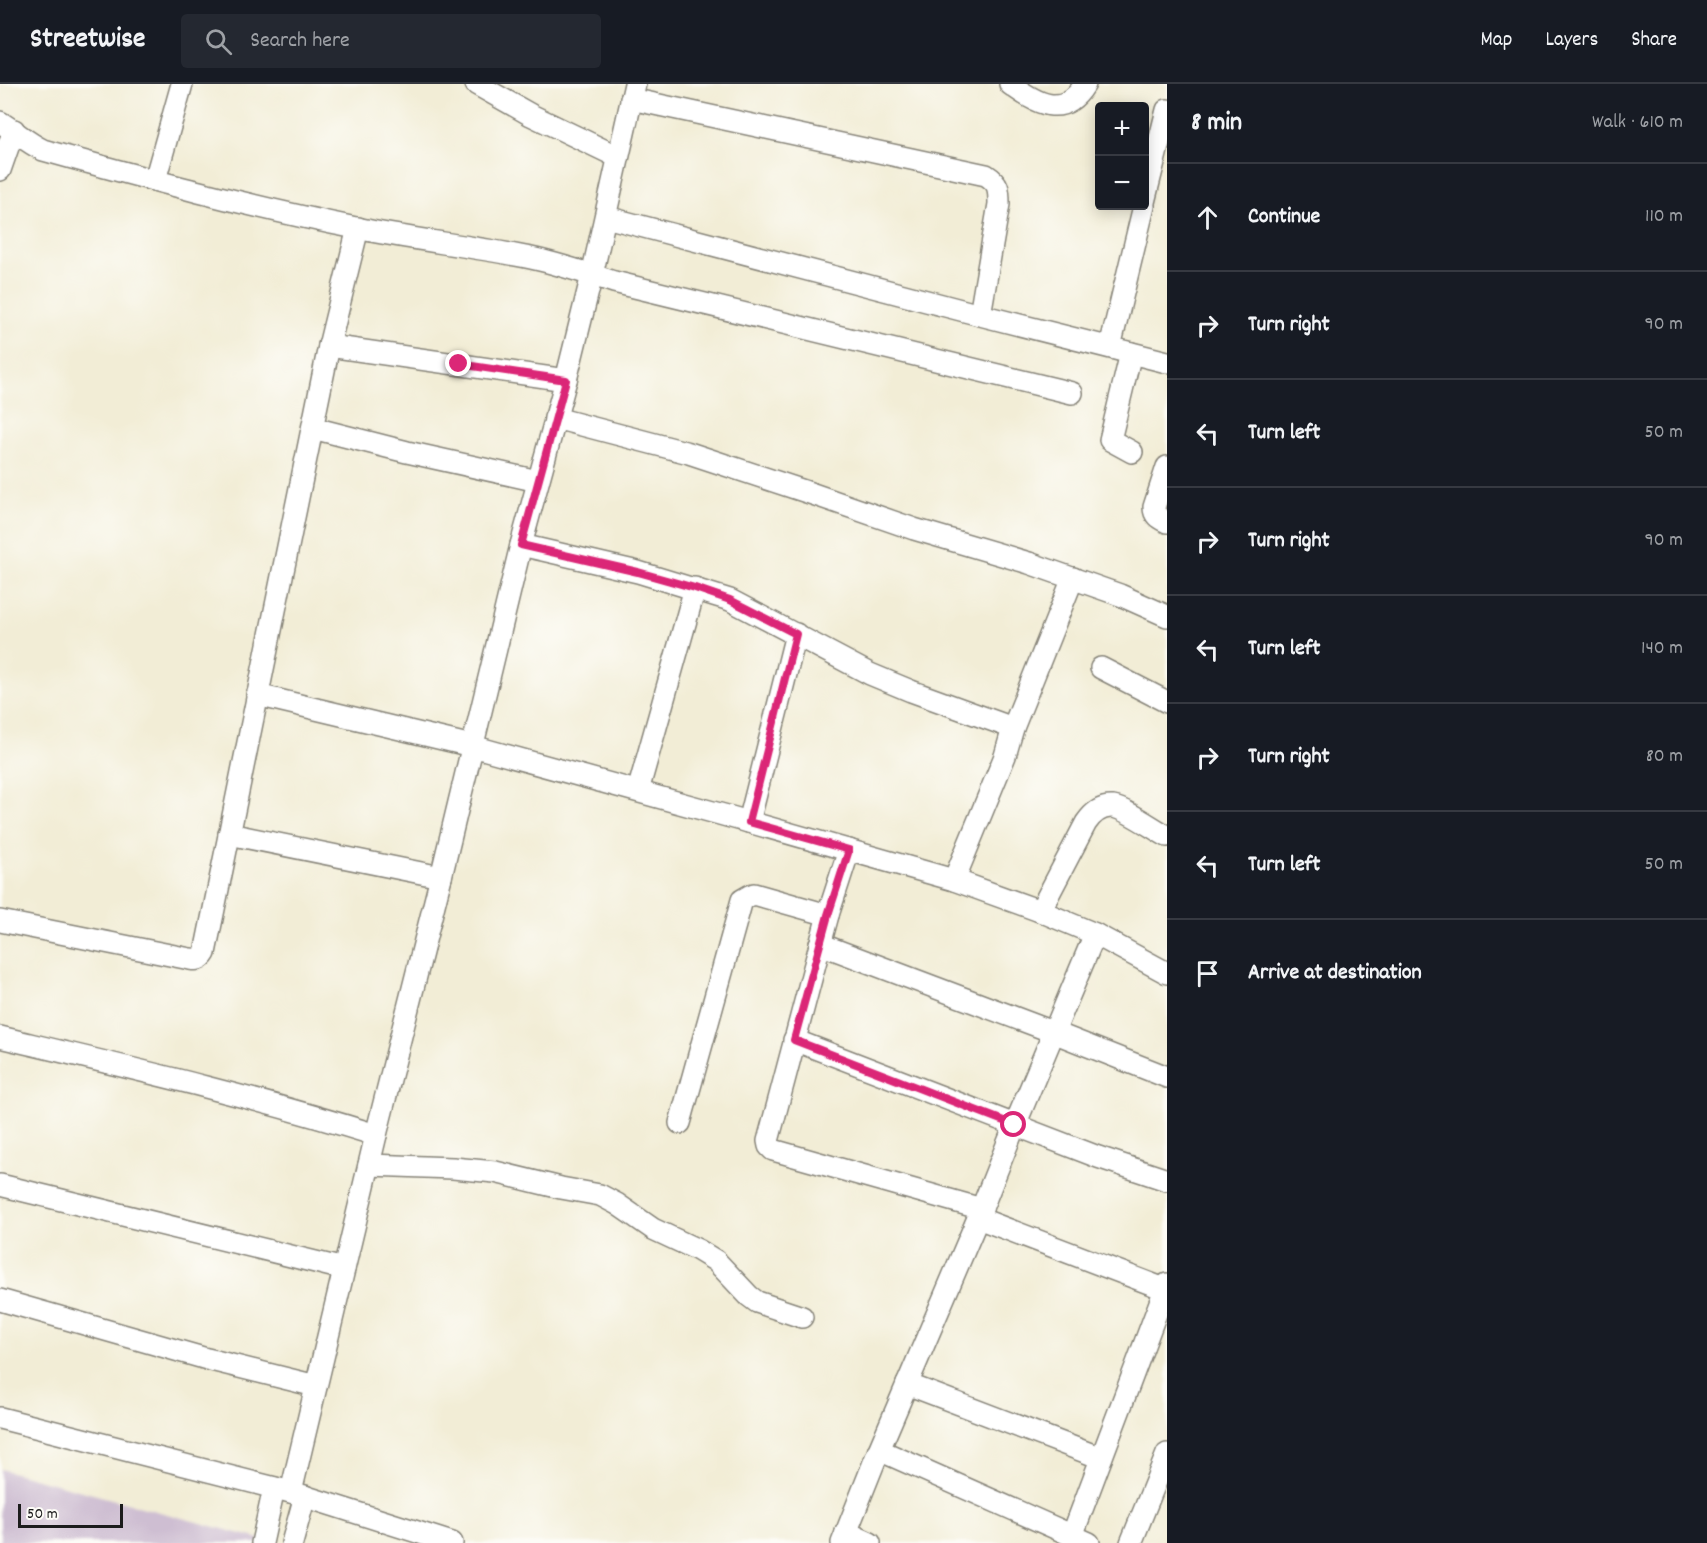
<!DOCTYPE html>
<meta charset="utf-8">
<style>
:root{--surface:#171b24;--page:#242831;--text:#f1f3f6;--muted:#9ea1a6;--line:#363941}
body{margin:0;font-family:Dekko,sans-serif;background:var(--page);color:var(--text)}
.controls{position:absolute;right:18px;top:18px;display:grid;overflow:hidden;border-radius:6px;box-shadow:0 3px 15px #0003}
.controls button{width:54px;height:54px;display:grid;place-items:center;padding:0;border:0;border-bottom:2px solid var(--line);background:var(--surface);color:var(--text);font:30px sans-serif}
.scale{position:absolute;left:18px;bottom:15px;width:105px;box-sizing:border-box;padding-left:6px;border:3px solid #1c1c1c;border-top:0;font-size:16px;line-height:21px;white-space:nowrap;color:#1c1c1c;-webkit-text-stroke:4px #fdfcf7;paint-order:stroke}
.stop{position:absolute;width:18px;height:18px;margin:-14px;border:4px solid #db2777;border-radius:50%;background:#fff}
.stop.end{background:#db2777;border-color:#fff;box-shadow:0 2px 6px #0008}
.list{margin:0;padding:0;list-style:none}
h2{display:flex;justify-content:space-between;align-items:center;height:78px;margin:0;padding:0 24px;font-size:26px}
h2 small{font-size:20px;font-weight:400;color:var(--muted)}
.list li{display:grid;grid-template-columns:39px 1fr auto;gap:18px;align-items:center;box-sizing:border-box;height:108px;padding:0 24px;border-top:2px solid var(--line)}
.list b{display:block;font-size:22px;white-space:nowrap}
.list em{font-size:20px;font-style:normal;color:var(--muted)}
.icon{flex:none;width:33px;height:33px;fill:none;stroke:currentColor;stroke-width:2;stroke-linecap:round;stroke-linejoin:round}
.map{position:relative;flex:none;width:1167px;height:1459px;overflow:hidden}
header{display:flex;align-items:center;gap:36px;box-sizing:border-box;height:84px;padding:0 30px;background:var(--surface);border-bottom:2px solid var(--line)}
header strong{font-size:28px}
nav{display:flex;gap:33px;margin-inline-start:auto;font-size:21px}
.search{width:420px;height:54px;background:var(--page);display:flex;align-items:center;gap:15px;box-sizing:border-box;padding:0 21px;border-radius:6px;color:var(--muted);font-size:22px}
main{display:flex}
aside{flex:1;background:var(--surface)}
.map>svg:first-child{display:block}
.industrial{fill:#cebed2}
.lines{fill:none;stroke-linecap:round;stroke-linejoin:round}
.minor-casing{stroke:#878479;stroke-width:24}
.minor{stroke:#fff;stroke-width:21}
.route{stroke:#db2777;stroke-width:8}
</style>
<header>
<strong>Streetwise</strong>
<div class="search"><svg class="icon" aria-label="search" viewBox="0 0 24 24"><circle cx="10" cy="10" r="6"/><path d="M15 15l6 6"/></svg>Search here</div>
<nav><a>Map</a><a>Layers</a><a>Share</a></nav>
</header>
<main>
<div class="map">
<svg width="1167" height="1459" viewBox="0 0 1167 1459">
<rect width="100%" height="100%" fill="#fdfcf7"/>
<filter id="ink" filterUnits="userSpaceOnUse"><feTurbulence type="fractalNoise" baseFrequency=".0167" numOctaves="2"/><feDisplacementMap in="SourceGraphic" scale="12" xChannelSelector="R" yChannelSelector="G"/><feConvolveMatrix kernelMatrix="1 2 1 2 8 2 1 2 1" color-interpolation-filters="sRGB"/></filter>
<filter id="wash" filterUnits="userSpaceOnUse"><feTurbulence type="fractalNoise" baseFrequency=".008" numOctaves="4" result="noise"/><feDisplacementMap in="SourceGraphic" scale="24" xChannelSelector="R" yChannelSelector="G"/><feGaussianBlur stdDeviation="1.35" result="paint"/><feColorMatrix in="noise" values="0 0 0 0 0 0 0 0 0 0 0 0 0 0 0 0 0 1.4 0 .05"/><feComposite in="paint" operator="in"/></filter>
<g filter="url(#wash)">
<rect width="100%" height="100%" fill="#f2edd6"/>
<!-- industrial -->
<polygon class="industrial" points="0,1385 275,1459 0,1459"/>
</g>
<g filter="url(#ink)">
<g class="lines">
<defs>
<g id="minor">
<polyline points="476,0 531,31 618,73"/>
<path d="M1010 0C1036 19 1063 36 1085 0"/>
<path d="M631 15 986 91C999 99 999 105 999 120L980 231"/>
<path d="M0 38C15 47 28 59 43 66 147 95 251 123 356 144 414 156 473 162 531 174 559 180 586 189 614 198L1072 309"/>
<polyline points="0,86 14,46"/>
<polyline points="155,96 182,0"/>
<polyline points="1144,118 1167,26"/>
<polyline points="606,133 980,231 1167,278"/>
<polyline points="329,262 566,296"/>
<polyline points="1110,263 1144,122"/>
<polyline points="1131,269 1110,356 1132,368"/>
<polyline points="555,334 689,369 810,409 914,445 1029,479 1120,511 1167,532"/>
<polyline points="313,344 407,368 538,397"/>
<path d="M1167 383 1154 423C1154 432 1159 434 1167 438"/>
<polyline points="521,461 638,488 730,516 870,590 911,607 1013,644"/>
<polyline points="1101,584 1167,618"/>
<polyline points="257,611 472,662 749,738 954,796 1040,827 1095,850 1167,889"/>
<polyline points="638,707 695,504"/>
<polyline points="749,738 796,550"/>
<polyline points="229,750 441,793"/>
<polyline points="849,766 828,831 768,1057 769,1062 773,1066 982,1125"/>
<polyline points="954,796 1005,672 1013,644 1073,494"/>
<path d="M1040 827 1086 739C1092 730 1100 722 1113 723 1126 725 1154 745 1167 752"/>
<path d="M0 837 190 875C197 876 201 876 205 869L329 262 358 144"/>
<polyline points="820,860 1053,948 1167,993"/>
<path d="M0 953C126 983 252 1012 376 1051"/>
<polyline points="794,956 1098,1073 1167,1096"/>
<polyline points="680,1039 742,816 749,812 754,810 828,831"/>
<polyline points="369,1081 453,1084 495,1088 561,1104 600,1111 617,1120 653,1145 698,1166 716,1177 749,1212 757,1218 802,1233"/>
<polyline points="0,1101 344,1185"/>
<polyline points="978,1134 1167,1206"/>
<polyline points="0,1216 207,1275 316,1302"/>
<polyline points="907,1300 1101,1374"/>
<polyline points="0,1334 291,1408 452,1459"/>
<polyline points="879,1366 1089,1459"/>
<polyline points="291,1408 376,1051 441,793 521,461 566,296 592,191 635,0"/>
<polyline points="846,1448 870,1459"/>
<polyline points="1072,1452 1167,1200"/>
<polyline points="262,1459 274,1404"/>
<polyline points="292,1459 305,1412"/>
<polyline points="842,1459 879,1366 978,1134 1015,1041 1095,850"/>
<polyline points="1131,1459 1167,1370"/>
</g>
</defs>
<!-- minor casing -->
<use href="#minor" class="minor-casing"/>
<!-- minor -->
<use href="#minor" class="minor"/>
</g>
</g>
<g class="lines" filter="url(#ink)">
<!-- route -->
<polyline class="route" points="459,280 566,296 521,461 638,488 695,504 730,516 796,550 749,738 849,766 828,831 794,956 1014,1041"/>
</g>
</svg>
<div class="controls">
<button>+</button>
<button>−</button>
</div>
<div class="scale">50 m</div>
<div class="stop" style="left:1014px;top:1041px"></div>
<div class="stop end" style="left:459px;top:280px"></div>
</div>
<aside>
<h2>8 min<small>Walk · 610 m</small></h2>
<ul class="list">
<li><svg class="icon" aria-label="ahead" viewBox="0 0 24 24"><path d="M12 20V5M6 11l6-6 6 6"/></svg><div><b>Continue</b></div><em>110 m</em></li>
<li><svg class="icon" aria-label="right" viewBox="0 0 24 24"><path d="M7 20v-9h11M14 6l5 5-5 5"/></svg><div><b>Turn right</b></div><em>90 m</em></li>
<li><svg class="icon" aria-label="left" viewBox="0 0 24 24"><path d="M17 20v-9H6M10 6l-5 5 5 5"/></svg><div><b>Turn left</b></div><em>50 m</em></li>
<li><svg class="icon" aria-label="right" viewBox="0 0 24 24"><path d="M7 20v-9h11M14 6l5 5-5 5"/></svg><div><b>Turn right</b></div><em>90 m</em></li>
<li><svg class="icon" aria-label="left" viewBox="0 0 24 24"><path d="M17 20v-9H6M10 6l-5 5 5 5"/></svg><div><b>Turn left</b></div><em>140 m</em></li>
<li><svg class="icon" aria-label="right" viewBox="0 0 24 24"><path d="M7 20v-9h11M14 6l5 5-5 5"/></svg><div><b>Turn right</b></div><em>80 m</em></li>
<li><svg class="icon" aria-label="left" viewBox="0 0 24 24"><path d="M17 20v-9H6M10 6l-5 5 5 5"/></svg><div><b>Turn left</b></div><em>50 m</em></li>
<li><svg class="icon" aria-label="arrive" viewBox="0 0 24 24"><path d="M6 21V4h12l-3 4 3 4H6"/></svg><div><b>Arrive at destination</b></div></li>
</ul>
</aside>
</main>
